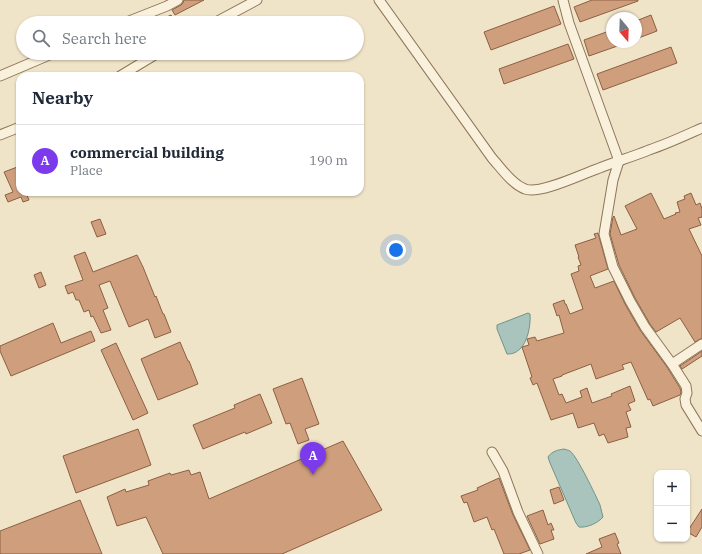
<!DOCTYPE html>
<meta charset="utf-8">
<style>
:root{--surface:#fff;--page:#f2f2f3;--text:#1f2937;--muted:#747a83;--line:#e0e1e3;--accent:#7c3aed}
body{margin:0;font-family:"IBM Plex Serif",serif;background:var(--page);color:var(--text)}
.controls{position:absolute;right:12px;bottom:12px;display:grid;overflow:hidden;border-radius:8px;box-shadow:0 1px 3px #0004}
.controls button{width:36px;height:36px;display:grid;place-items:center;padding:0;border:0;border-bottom:1px solid var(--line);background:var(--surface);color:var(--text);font:20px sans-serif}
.compass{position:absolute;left:606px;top:12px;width:36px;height:36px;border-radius:50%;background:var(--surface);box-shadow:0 1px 3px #0004;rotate:161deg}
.you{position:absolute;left:396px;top:250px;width:14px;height:14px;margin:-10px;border:3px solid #fff;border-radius:50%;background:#1a73e8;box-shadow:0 0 0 6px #1a73e833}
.badge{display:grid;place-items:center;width:26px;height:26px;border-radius:50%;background:var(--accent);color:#fff;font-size:13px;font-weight:700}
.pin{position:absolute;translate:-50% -33px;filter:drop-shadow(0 1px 2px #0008)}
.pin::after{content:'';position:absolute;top:21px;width:14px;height:12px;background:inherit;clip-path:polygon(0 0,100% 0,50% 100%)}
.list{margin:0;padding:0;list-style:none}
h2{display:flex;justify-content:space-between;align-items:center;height:52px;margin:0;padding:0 16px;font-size:17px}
h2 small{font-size:13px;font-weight:400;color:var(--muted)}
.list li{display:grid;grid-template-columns:26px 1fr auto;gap:12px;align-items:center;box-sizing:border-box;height:72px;padding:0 16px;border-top:1px solid var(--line)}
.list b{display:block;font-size:15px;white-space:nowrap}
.list p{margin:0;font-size:13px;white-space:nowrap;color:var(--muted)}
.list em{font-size:13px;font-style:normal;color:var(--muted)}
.icon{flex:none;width:22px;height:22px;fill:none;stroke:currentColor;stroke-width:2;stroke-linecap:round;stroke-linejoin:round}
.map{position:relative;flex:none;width:702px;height:554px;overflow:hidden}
.search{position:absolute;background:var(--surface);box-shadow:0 1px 3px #0004;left:16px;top:16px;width:348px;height:44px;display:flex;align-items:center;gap:10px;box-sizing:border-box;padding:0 14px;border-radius:22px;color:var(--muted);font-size:15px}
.panel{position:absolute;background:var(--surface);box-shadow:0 1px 3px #0004;left:16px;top:72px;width:348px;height:124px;border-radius:12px}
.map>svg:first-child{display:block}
.water{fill:#a9c4bc;stroke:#6f938a}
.building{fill:#cf9f7d;stroke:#8d5f41}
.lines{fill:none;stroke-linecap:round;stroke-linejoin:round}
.minor-casing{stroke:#8d765c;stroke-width:11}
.minor{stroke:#faf1dc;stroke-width:9}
</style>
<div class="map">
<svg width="702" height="554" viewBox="0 0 702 554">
<rect width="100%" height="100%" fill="#f0e4c8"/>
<!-- water -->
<g class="water">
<path d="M528 313 530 314C531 328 526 355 507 354L497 329V325Z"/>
<path d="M564 449C567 450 568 450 570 451 577 456 596 496 600 505 601 509 602 513 603 517 598 523 587 528 579 527L576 523 550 463 548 457C552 451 558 450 564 449Z"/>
</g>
<!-- building -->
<g class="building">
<polygon points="184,0 204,0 175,15 172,10 181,5 183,3"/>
<polygon points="592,0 638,0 638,1 580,22 574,7"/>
<polygon points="554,6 561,24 491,50 484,32"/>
<polygon points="171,15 175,23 154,23"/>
<polygon points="651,15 657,31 636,39 636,21"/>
<polygon points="612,30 612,42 626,42 626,43 589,56 584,40"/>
<polygon points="568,44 574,59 504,84 499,69"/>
<polygon points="671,47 677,63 603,90 597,74"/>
<polygon points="20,166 20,192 33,192 27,195 29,200 23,202 21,197 8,202 5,195 13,192 4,172"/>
<polygon points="651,193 664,219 676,214 675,213 680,212 677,202 685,199 684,196 691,193 696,205 700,203 702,209 702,217 698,218 701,225 689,229 702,256 702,338 695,342 680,318 656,332 650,324 635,298 619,265 610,234 613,217 614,216 621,235 637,229 625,206"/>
<polygon points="100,219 106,234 97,237 91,222"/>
<polygon points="598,233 608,269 590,276 595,288 614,281 625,304 640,330 667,367 680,388 681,392 680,395 653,406 650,399 648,400 631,362 622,365 624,369 596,379 591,364 562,375 562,376 553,379 559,395 562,394 566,403 582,397 580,391 587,388 592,403 612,396 611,394 630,386 635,401 628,404 631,410 626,412 631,427 626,428 628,437 608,443 604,434 599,436 594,423 578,428 573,413 551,420 537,383 533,385 530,378 532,377 522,347 529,345 527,339 535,337 537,341 564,333 559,315 557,316 553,304 564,300 565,304 566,304 570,314 583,309 571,274 579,271 578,266 581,265 578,257 579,257 575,245 596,238 594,234"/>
<polygon points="85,252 93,272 137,255 143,267 155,297 156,296 163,314 164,314 171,332 155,338 148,319 129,327 110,281 99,285 108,308 103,310 111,330 101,333 93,316 91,317 89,310 84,312 79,300 76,300 73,292 68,294 65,286 83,280 74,256"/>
<polygon points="41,272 46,285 39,288 34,275"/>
<polygon points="53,323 61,343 91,331 95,341 11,376 0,351 0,346"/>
<polygon points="180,342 188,361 189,361 198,384 158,400 141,359"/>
<polygon points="116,343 148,413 133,420 101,350"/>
<polygon points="702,351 702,356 682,369 680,366"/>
<polygon points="302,378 319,424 305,429 309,440 298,444 290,423 286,424 273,389"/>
<polygon points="260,394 272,423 246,434 245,432 203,449 193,425 235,408 234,405"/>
<polygon points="138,429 151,465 76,493 63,456"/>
<polygon points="343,441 382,510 282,554 163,554 146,517 117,526 107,497 125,489 126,492 149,485 148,481 170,473 171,475 189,470 191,475 200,472 209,499"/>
<polygon points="499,478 513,515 530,550 519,554 504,554 494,529 492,530 487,517 474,522 467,502 464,503 461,496 478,490 477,488"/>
<polygon points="559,487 564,500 554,504 550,490"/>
<polygon points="80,500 102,554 0,554 0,531"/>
<polygon points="702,509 702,527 696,537 687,532"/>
<polygon points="543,510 548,525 551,523 554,530 551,530 554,539 540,544 527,516"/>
<polygon points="615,533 619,543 617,544 621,554 586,554 602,547 599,539"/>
</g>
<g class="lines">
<defs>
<g id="minor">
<path d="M379 0 492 158C501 168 512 184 525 189 539 195 582 174 597 169 614 162 632 157 649 150 667 144 684 136 702 128"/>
<polyline points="563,0 569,23 619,161 613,180 604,234 613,267 630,301 645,327 672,364 686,386 687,393 685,399 686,405 702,431"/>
<polyline points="124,23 167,6 178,0"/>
<polyline points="214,23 257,0"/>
<polyline points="0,76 54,53"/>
<polyline points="120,76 158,53"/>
<polyline points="0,135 20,127"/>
<polyline points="672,364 702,344"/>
<polyline points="492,452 503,471 518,512 538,554"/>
</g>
</defs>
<!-- minor casing -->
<use href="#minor" class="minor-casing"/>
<!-- minor -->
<use href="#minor" class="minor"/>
</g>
</svg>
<div class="controls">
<button>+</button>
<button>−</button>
</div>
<svg class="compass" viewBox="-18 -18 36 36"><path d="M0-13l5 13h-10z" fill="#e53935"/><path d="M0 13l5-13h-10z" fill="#747a83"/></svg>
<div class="you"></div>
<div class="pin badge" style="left:313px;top:475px">A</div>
<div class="search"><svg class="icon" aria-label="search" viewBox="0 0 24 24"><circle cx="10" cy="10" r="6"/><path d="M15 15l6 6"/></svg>Search here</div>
<section class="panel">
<h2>Nearby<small></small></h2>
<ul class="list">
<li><span class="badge">A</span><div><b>commercial building</b><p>Place</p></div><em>190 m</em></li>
</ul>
</section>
</div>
